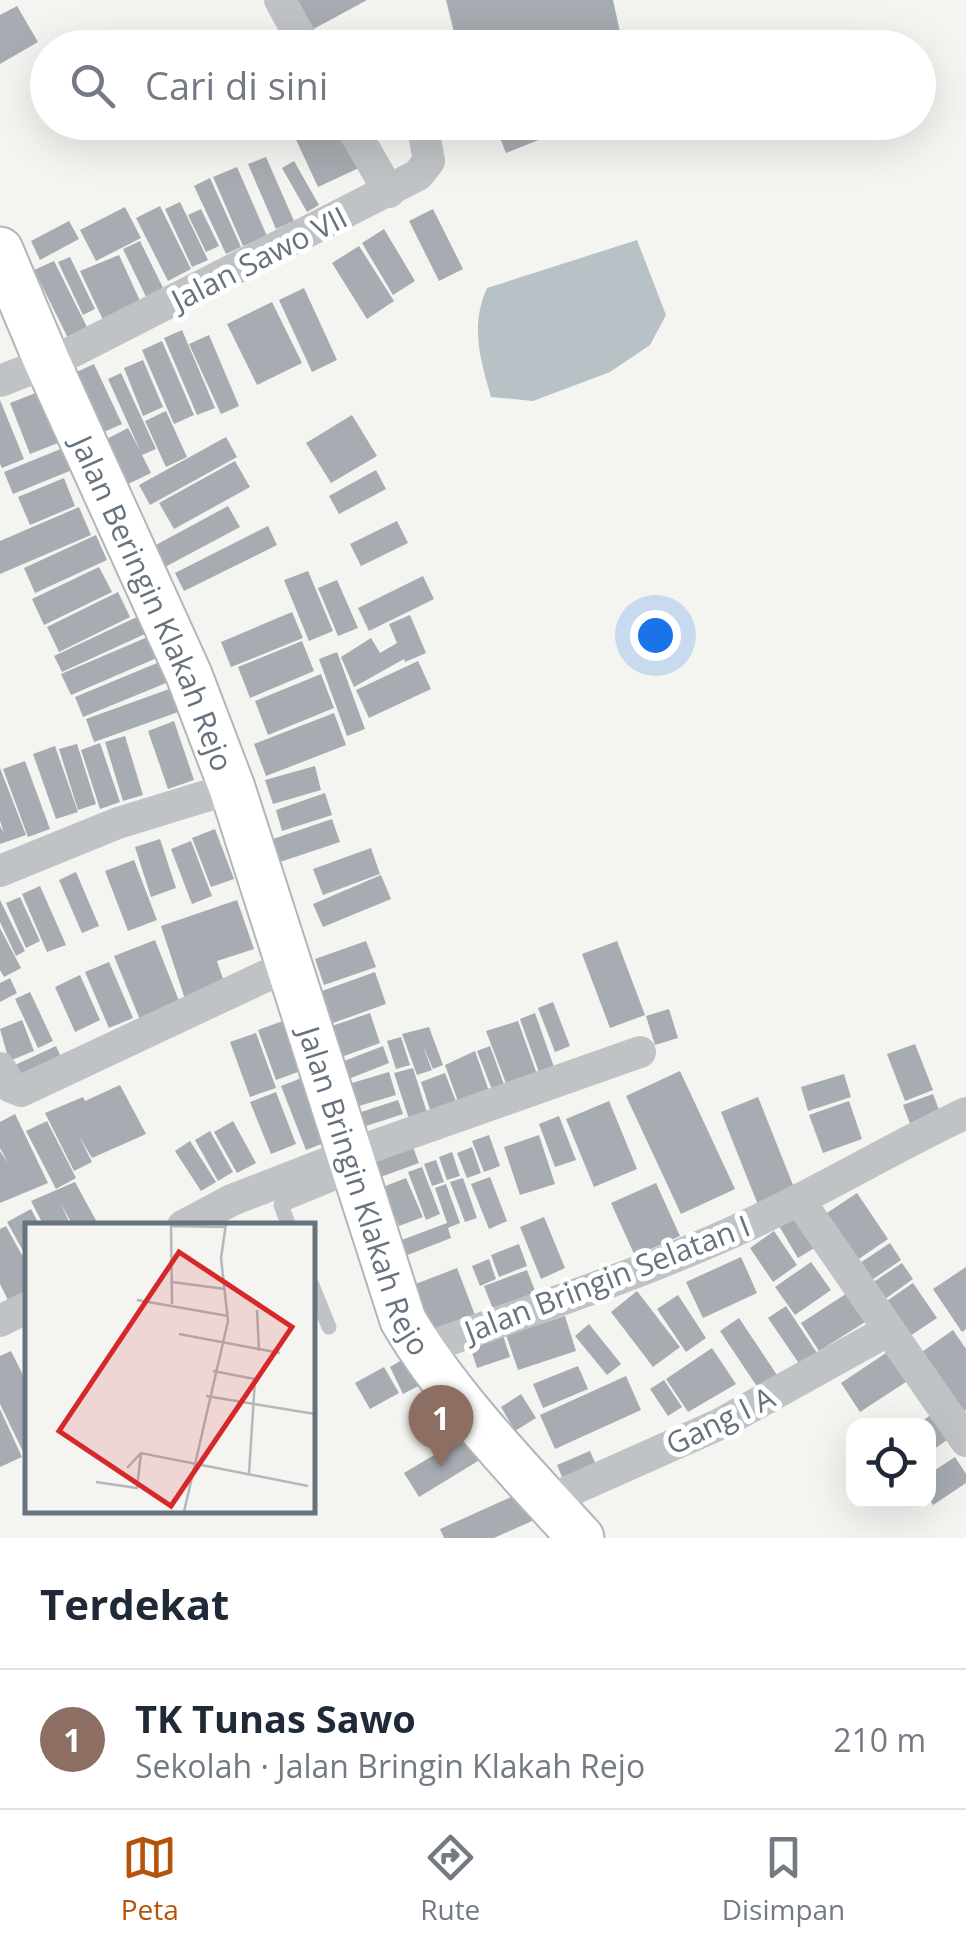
<!DOCTYPE html>
<html lang="id">
<meta charset="utf-8">
<style>
:root{--surface:#fff;--page:#f2f2f3;--text:#1f2937;--muted:#747a83;--line:#e0e1e3;--accent:#b45309}
body{margin:0;font-family:"Open Sans",sans-serif;background:var(--page);color:var(--text)}
.controls{position:absolute;right:30px;bottom:30px;display:grid;overflow:hidden;border-radius:20px;box-shadow:0 10px 40px #0002}
.controls button{width:90px;height:90px;display:grid;place-items:center;padding:0;border:0;border-bottom:2px solid var(--line);background:var(--surface);color:var(--text);font:50px sans-serif}
.you{position:absolute;left:655px;top:635px;width:35px;height:35px;margin:-25px;border:8px solid #fff;border-radius:50%;background:#1a73e8;box-shadow:0 0 0 15px #1a73e833}
.badge{display:grid;place-items:center;width:65px;height:65px;border-radius:50%;background:var(--accent);color:#fff;font-size:32px;font-weight:700}
.pin{position:absolute;translate:-50% -82px;filter:drop-shadow(0 2px 5px #0008)}
.pin::after{content:'';position:absolute;top:52px;width:35px;height:30px;background:inherit;clip-path:polygon(0 0,100% 0,50% 100%)}
.list{margin:0;padding:0;list-style:none}
h2{display:flex;justify-content:space-between;align-items:center;height:130px;margin:0;padding:0 40px;font-size:42px}
h2 small{font-size:32px;font-weight:400;color:var(--muted)}
.list li{display:grid;grid-template-columns:65px 1fr auto;gap:30px;align-items:center;box-sizing:border-box;height:140px;padding:0 40px;border-top:2px solid var(--line)}
.list b{display:block;font-size:38px;white-space:nowrap}
.list p{margin:0;font-size:32px;white-space:nowrap;color:var(--muted)}
.list em{font-size:32px;font-style:normal;color:var(--muted)}
.icon{flex:none;width:55px;height:55px;fill:none;stroke:currentColor;stroke-width:2;stroke-linecap:round;stroke-linejoin:round}
.map{position:relative;flex:none;width:966px;height:1538px;overflow:hidden}
.search{position:absolute;background:var(--surface);box-shadow:0 10px 40px #0002;left:30px;right:30px;top:30px;height:110px;display:flex;align-items:center;gap:25px;box-sizing:border-box;padding:0 35px;border-radius:55px;color:var(--muted);font-size:38px}
.sheet{height:270px;background:var(--surface)}
nav{display:flex;justify-content:space-around;align-items:center;box-sizing:border-box;height:140px;border-top:2px solid var(--line);background:var(--surface);font-size:28px;color:var(--muted)}
nav a{display:grid;justify-items:center;gap:5px}
nav .on{color:var(--accent)}
.map>svg:first-child{display:block}
.water{fill:#b8c1c6}
.building{fill:#a6acb1}
.lines{fill:none;stroke-linecap:round;stroke-linejoin:round}
.secondary-casing{stroke:#b2b6ba;stroke-width:49}
.lane{stroke:#c0c3c6;stroke-width:15}
.street{stroke:#c0c3c6;stroke-width:32}
.secondary{stroke:#fff;stroke-width:45}
.labels{text-anchor:middle;dominant-baseline:central;stroke-width:10;stroke-linejoin:round;paint-order:stroke}
.street-label{font-size:30px;fill:#66737f;stroke:#fff}
.inset-road{fill:none;stroke:#b2b8bc;stroke-width:2.5}
.view{fill:#d62828;fill-opacity:0.15;stroke:#d62828;stroke-width:5}
.inset-edge{fill:none;stroke:#66737f;stroke-width:5}
</style>
<div class="map">
<svg width="966" height="1538" viewBox="0 0 966 1538">
<rect width="100%" height="100%" fill="#f4f4f1"/>
<!-- water -->
<path class="water" d="M637 240 666 315 650 345 610 372 533 401 491 397C480 358 470 326 487 288Z"/>
<!-- building -->
<g class="building">
<polygon points="291,0 367,0 308,32"/>
<polygon points="446,0 613,0 620,32 557,48 458,48"/>
<polygon points="17,6 38,42 0,64 0,15"/>
<polygon points="309,122 341,122 361,167 318,187 292,131"/>
<polygon points="502,122 581,122 581,123 506,153 495,126"/>
<polygon points="266,157 294,221 276,229 248,164"/>
<polygon points="294,161 319,205 307,212 282,168"/>
<polygon points="237,167 267,236 243,246 213,177"/>
<polygon points="210,178 241,247 226,254 194,186"/>
<polygon points="180,202 208,260 192,267 165,209"/>
<polygon points="160,206 191,269 168,281 136,218"/>
<polygon points="125,207 141,238 96,261 80,230"/>
<polygon points="201,209 219,246 206,252 188,215"/>
<polygon points="433,209 463,269 439,281 409,221"/>
<polygon points="69,221 79,239 40,260 31,241"/>
<polygon points="384,229 415,281 393,295 362,243"/>
<polygon points="140,241 168,298 151,307 123,249"/>
<polygon points="359,246 394,301 367,319 332,263"/>
<polygon points="119,255 141,303 104,322 80,271"/>
<polygon points="70,257 95,309 83,315 58,262"/>
<polygon points="54,261 90,333 70,342 34,270"/>
<polygon points="304,288 337,360 312,372 279,300"/>
<polygon points="272,302 302,363 257,385 227,324"/>
<polygon points="182,330 215,408 197,415 164,338"/>
<polygon points="209,335 239,406 221,414 189,344"/>
<polygon points="162,341 194,415 174,424 142,350"/>
<polygon points="143,360 163,407 143,416 124,368"/>
<polygon points="94,364 122,424 95,436 68,376"/>
<polygon points="121,373 156,449 142,455 151,473 124,486 101,442 128,428 140,450 108,379"/>
<polygon points="38,392 58,443 30,454 10,403"/>
<polygon points="0,400 24,459 2,468 0,464"/>
<polygon points="166,411 187,457 166,467 145,421"/>
<polygon points="352,415 377,456 331,483 306,443"/>
<polygon points="226,437 237,457 150,505 139,485"/>
<polygon points="68,446 77,468 13,494 4,472"/>
<polygon points="235,461 250,487 174,529 159,503"/>
<polygon points="376,470 386,489 339,514 329,496"/>
<polygon points="64,478 75,506 30,525 18,497"/>
<polygon points="228,506 240,527 165,567 154,546"/>
<polygon points="79,507 91,535 0,574 0,541"/>
<polygon points="397,521 408,543 361,566 350,544"/>
<polygon points="268,526 277,545 184,591 175,573"/>
<polygon points="96,535 107,560 35,593 24,568"/>
<polygon points="99,567 112,592 44,625 32,599"/>
<polygon points="308,571 333,631 309,641 284,580"/>
<polygon points="423,576 434,599 369,631 358,608"/>
<polygon points="337,580 358,628 338,636 318,588"/>
<polygon points="118,592 130,617 59,652 47,627"/>
<polygon points="292,612 303,638 231,667 221,642"/>
<polygon points="410,615 426,653 405,662 404,659 354,687 341,657 371,638 380,653 397,643 389,624"/>
<polygon points="139,616 147,633 62,672 54,656"/>
<polygon points="150,636 159,657 71,695 61,674"/>
<polygon points="302,641 314,671 250,698 238,667"/>
<polygon points="337,652 365,729 347,736 319,659"/>
<polygon points="162,661 171,681 83,717 75,697"/>
<polygon points="418,661 431,689 369,718 356,690"/>
<polygon points="321,674 334,708 268,735 255,701"/>
<polygon points="172,688 181,711 94,742 86,719"/>
<polygon points="334,713 346,745 266,776 254,744"/>
<polygon points="174,721 194,780 168,789 148,731"/>
<polygon points="125,736 143,795 123,801 105,742"/>
<polygon points="100,743 120,802 100,809 81,750"/>
<polygon points="77,744 96,804 78,810 59,749"/>
<polygon points="55,746 78,812 56,819 33,754"/>
<polygon points="25,761 50,829 28,837 3,769"/>
<polygon points="315,766 321,790 273,804 265,780"/>
<polygon points="0,768 26,835 0,844 0,826 4,833 0,821"/>
<polygon points="325,793 332,815 282,831 276,810"/>
<polygon points="332,819 340,842 280,862 273,839"/>
<polygon points="215,829 234,879 211,887 192,838"/>
<polygon points="160,839 176,888 151,897 135,847"/>
<polygon points="191,841 212,896 192,904 171,849"/>
<polygon points="371,848 380,874 323,895 313,869"/>
<polygon points="134,860 157,920 128,931 105,871"/>
<polygon points="76,872 99,926 82,933 59,880"/>
<polygon points="381,875 391,899 323,927 313,904"/>
<polygon points="40,886 66,945 47,952 22,894"/>
<polygon points="20,897 40,941 26,948 6,903"/>
<polygon points="0,900 25,951 16,956 0,922"/>
<polygon points="237,900 254,949 217,961 225,985 185,999 161,926"/>
<polygon points="0,928 21,968 4,977 0,970"/>
<polygon points="155,940 183,1011 143,1027 114,956"/>
<polygon points="366,941 376,967 324,985 315,959"/>
<polygon points="617,941 645,1015 610,1028 582,954"/>
<polygon points="109,962 133,1018 109,1028 85,972"/>
<polygon points="375,972 386,1004 333,1023 322,991"/>
<polygon points="80,975 100,1020 75,1032 55,987"/>
<polygon points="10,978 17,993 0,1002 0,983"/>
<polygon points="30,992 53,1041 38,1048 15,999"/>
<polygon points="553,1002 570,1046 555,1052 538,1008"/>
<polygon points="669,1009 678,1038 655,1045 646,1016"/>
<polygon points="370,1013 380,1043 336,1059 326,1028"/>
<polygon points="535,1013 555,1070 540,1075 520,1019"/>
<polygon points="291,1018 309,1068 276,1080 258,1030"/>
<polygon points="22,1020 34,1051 9,1061 0,1029"/>
<polygon points="518,1021 538,1077 507,1086 486,1031"/>
<polygon points="429,1027 443,1065 433,1069 422,1044 432,1070 417,1075 402,1034"/>
<polygon points="256,1033 276,1088 250,1097 230,1042"/>
<polygon points="401,1037 410,1065 396,1069 387,1041"/>
<polygon points="915,1044 933,1090 905,1101 887,1054"/>
<polygon points="56,1046 65,1066 24,1085 15,1065"/>
<polygon points="383,1046 389,1063 346,1080 339,1063"/>
<polygon points="490,1046 506,1090 494,1095 477,1051"/>
<polygon points="475,1051 490,1094 460,1107 445,1065"/>
<polygon points="413,1068 428,1116 410,1122 394,1073"/>
<polygon points="680,1071 735,1189 681,1214 626,1096"/>
<polygon points="389,1072 396,1095 359,1106 352,1083"/>
<polygon points="445,1073 457,1104 431,1113 421,1082"/>
<polygon points="844,1074 851,1097 808,1111 801,1087"/>
<polygon points="309,1075 335,1139 306,1150 281,1086"/>
<polygon points="120,1085 146,1134 92,1158 79,1136 92,1162 74,1171 45,1113 83,1097 85,1101"/>
<polygon points="276,1092 296,1144 271,1154 250,1102"/>
<polygon points="933,1094 941,1115 911,1126 903,1105"/>
<polygon points="758,1097 795,1190 758,1205 721,1112"/>
<polygon points="398,1100 403,1114 363,1127 358,1113"/>
<polygon points="609,1101 637,1169 594,1187 566,1119"/>
<polygon points="849,1101 862,1139 823,1153 809,1115"/>
<polygon points="15,1114 48,1183 0,1203 0,1151 8,1163 0,1148 0,1122"/>
<polygon points="559,1116 576,1160 555,1167 539,1124"/>
<polygon points="47,1121 76,1178 56,1189 26,1131"/>
<polygon points="233,1121 256,1163 237,1173 214,1132"/>
<polygon points="210,1131 233,1172 218,1181 195,1140"/>
<polygon points="489,1135 500,1166 484,1172 472,1141"/>
<polygon points="539,1135 555,1184 520,1195 504,1147"/>
<polygon points="190,1141 216,1182 201,1191 175,1151"/>
<polygon points="413,1147 419,1163 375,1179 369,1163"/>
<polygon points="472,1147 481,1173 467,1178 457,1153"/>
<polygon points="452,1152 460,1176 447,1180 439,1157"/>
<polygon points="436,1160 444,1182 432,1186 424,1164"/>
<polygon points="422,1167 440,1214 426,1220 408,1172"/>
<polygon points="490,1177 507,1221 489,1229 471,1184"/>
<polygon points="406,1178 423,1217 399,1226 383,1187"/>
<polygon points="463,1178 477,1218 465,1222 450,1182"/>
<polygon points="75,1182 99,1226 73,1226 61,1204 71,1226 44,1226 31,1201"/>
<polygon points="656,1183 680,1236 635,1256 611,1203"/>
<polygon points="446,1184 460,1223 448,1228 451,1238 405,1256 399,1241 447,1223 435,1188"/>
<polygon points="857,1193 888,1239 850,1265 818,1219"/>
<polygon points="31,1209 40,1226 28,1226 28,1260 7,1222"/>
<polygon points="803,1212 821,1244 798,1258 779,1226"/>
<polygon points="544,1217 565,1268 541,1279 520,1227"/>
<polygon points="6,1226 28,1266 28,1297 11,1306 0,1284 0,1229"/>
<polygon points="774,1231 797,1265 773,1282 750,1248"/>
<polygon points="890,1243 901,1260 866,1284 854,1267"/>
<polygon points="519,1244 527,1266 499,1277 491,1255"/>
<polygon points="741,1257 757,1293 703,1318 686,1282"/>
<polygon points="489,1259 496,1279 480,1286 472,1266"/>
<polygon points="811,1262 831,1290 795,1315 775,1287"/>
<polygon points="902,1263 913,1279 881,1302 869,1285"/>
<polygon points="966,1267 966,1329 962,1332 933,1289"/>
<polygon points="457,1268 475,1315 426,1335 408,1287"/>
<polygon points="527,1270 539,1301 496,1317 484,1286"/>
<polygon points="913,1283 937,1318 904,1340 881,1305"/>
<polygon points="855,1288 873,1317 819,1351 801,1323"/>
<polygon points="637,1291 680,1347 653,1367 611,1312"/>
<polygon points="678,1295 706,1338 686,1352 657,1309"/>
<polygon points="786,1306 817,1353 800,1365 768,1318"/>
<polygon points="565,1316 576,1351 518,1370 506,1335"/>
<polygon points="739,1318 777,1375 758,1388 720,1331"/>
<polygon points="589,1324 621,1364 607,1375 575,1336"/>
<polygon points="953,1330 966,1349 966,1410 953,1420 912,1359"/>
<polygon points="502,1332 510,1357 477,1368 469,1343"/>
<polygon points="712,1348 736,1384 688,1412 666,1379"/>
<polygon points="892,1349 912,1378 860,1412 841,1383"/>
<polygon points="11,1351 28,1385 28,1462 0,1404 0,1356"/>
<polygon points="407,1357 422,1384 403,1394 390,1367"/>
<polygon points="578,1366 588,1389 543,1408 533,1384"/>
<polygon points="384,1367 399,1393 370,1409 355,1383"/>
<polygon points="626,1376 641,1410 555,1449 540,1415"/>
<polygon points="664,1380 682,1407 668,1416 650,1389"/>
<polygon points="521,1394 536,1418 515,1431 501,1407"/>
<polygon points="0,1409 22,1457 0,1467"/>
<polygon points="935,1412 951,1437 929,1453 929,1426 915,1426"/>
<polygon points="464,1437 478,1461 419,1497 404,1473"/>
<polygon points="590,1451 601,1476 568,1491 557,1465"/>
<polygon points="955,1457 966,1474 966,1483 933,1505 929,1498 929,1474"/>
<polygon points="520,1493 532,1521 494,1538 444,1538 440,1529"/>
</g>
<g class="lines">
<defs>
<g id="secondary">
<path id="s1" d="M0 250 48 364 189 675 232 788 403 1320C448 1397 521 1472 581 1538"/>
</g>
</defs>
<!-- secondary casing -->
<use href="#secondary" class="secondary-casing"/>
<!-- lane -->
<g class="lane">
<polyline points="289,1226 281,1205 354,1175"/>
<polyline points="312,1285 329,1327"/>
</g>
<!-- street -->
<g class="street">
<polyline points="280,0 306,48"/>
<polyline points="349,122 389,192"/>
<polyline points="0,381 64,356 418,175 429,161 422,122"/>
<polyline points="0,871 118,823 232,788"/>
<polyline points="0,1068 11,1087 21,1091 289,965"/>
<polyline points="799,1200 966,1441"/>
<polyline points="183,1226 232,1200 348,1155 640,1052"/>
<polyline points="0,1321 28,1307"/>
<path d="M420 1350C526 1312 633 1277 735 1231 814 1195 888 1150 966 1113"/>
<polyline points="547,1501 720,1424 889,1330"/>
</g>
<!-- secondary -->
<use href="#secondary" class="secondary"/>
</g>
<g class="labels">
<!-- street labels -->
<g class="street-label">
<text transform="translate(259 258) rotate(-27)">Jalan Sawo VII</text>
<text stroke="none"><textPath href="#s1" startOffset="385">Jalan Beringin Klakah Rejo</textPath></text>
<text stroke="none"><textPath href="#s1" startOffset="1010">Jalan Bringin Klakah Rejo</textPath></text>
<text transform="translate(607 1278) rotate(-21)">Jalan Bringin Selatan I</text>
<text transform="translate(720 1420) rotate(-26)">Gang I A</text>
</g>
</g>
<!-- overview -->
<g transform="translate(25 1223)">
<rect width="290" height="290" fill="#f4f4f1"/>
<path class="inset-road" d="M146 1 147 81M146 3 200 4M147 59 200 66M112 77 203 93M232 87 234 128M154 111 255 130M188 148 230 156 224 251M181 173 290 191M102 245 116 230 283 263M71 259 112 265 116 230M159 289 203 98 196 35 201 1"/>
<path class="view" d="M154 29 267 104 146 283 34 208Z"/>
<rect width="290" height="290" class="inset-edge"/>
</g>
</svg>
<div class="controls">
<button><svg class="icon" aria-label="locate" viewBox="0 0 24 24"><circle cx="12" cy="12" r="6"/><path d="M12 2v4M12 18v4M2 12h4M18 12h4"/></svg></button>
</div>
<div class="you"></div>
<div class="pin badge" style="left:441px;top:1467px;background:#8d6e63">1</div>
<div class="search"><svg class="icon" aria-label="search" viewBox="0 0 24 24"><circle cx="10" cy="10" r="6"/><path d="M15 15l6 6"/></svg>Cari di sini</div>
</div>
<section class="sheet">
<h2>Terdekat<small></small></h2>
<ul class="list">
<li><span class="badge" style="background:#8d6e63">1</span><div><b>TK Tunas Sawo</b><p>Sekolah · Jalan Bringin Klakah Rejo</p></div><em>210 m</em></li>
</ul>
</section>
<nav>
<a class="on"><svg class="icon" aria-label="map" viewBox="0 0 24 24"><path d="M3 6l6-2 6 2 6-2v14l-6 2-6-2-6 2zM9 4v14M15 6v14"/></svg>Peta</a>
<a><svg class="icon" aria-label="directions" viewBox="0 0 24 24"><path d="M12 3l9 9-9 9-9-9zM9 14v-3h6M13 9l2 2-2 2"/></svg>Rute</a>
<a><svg class="icon" aria-label="saved" viewBox="0 0 24 24"><path d="M7 4h10v16l-5-4-5 4z"/></svg>Disimpan</a>
</nav>
